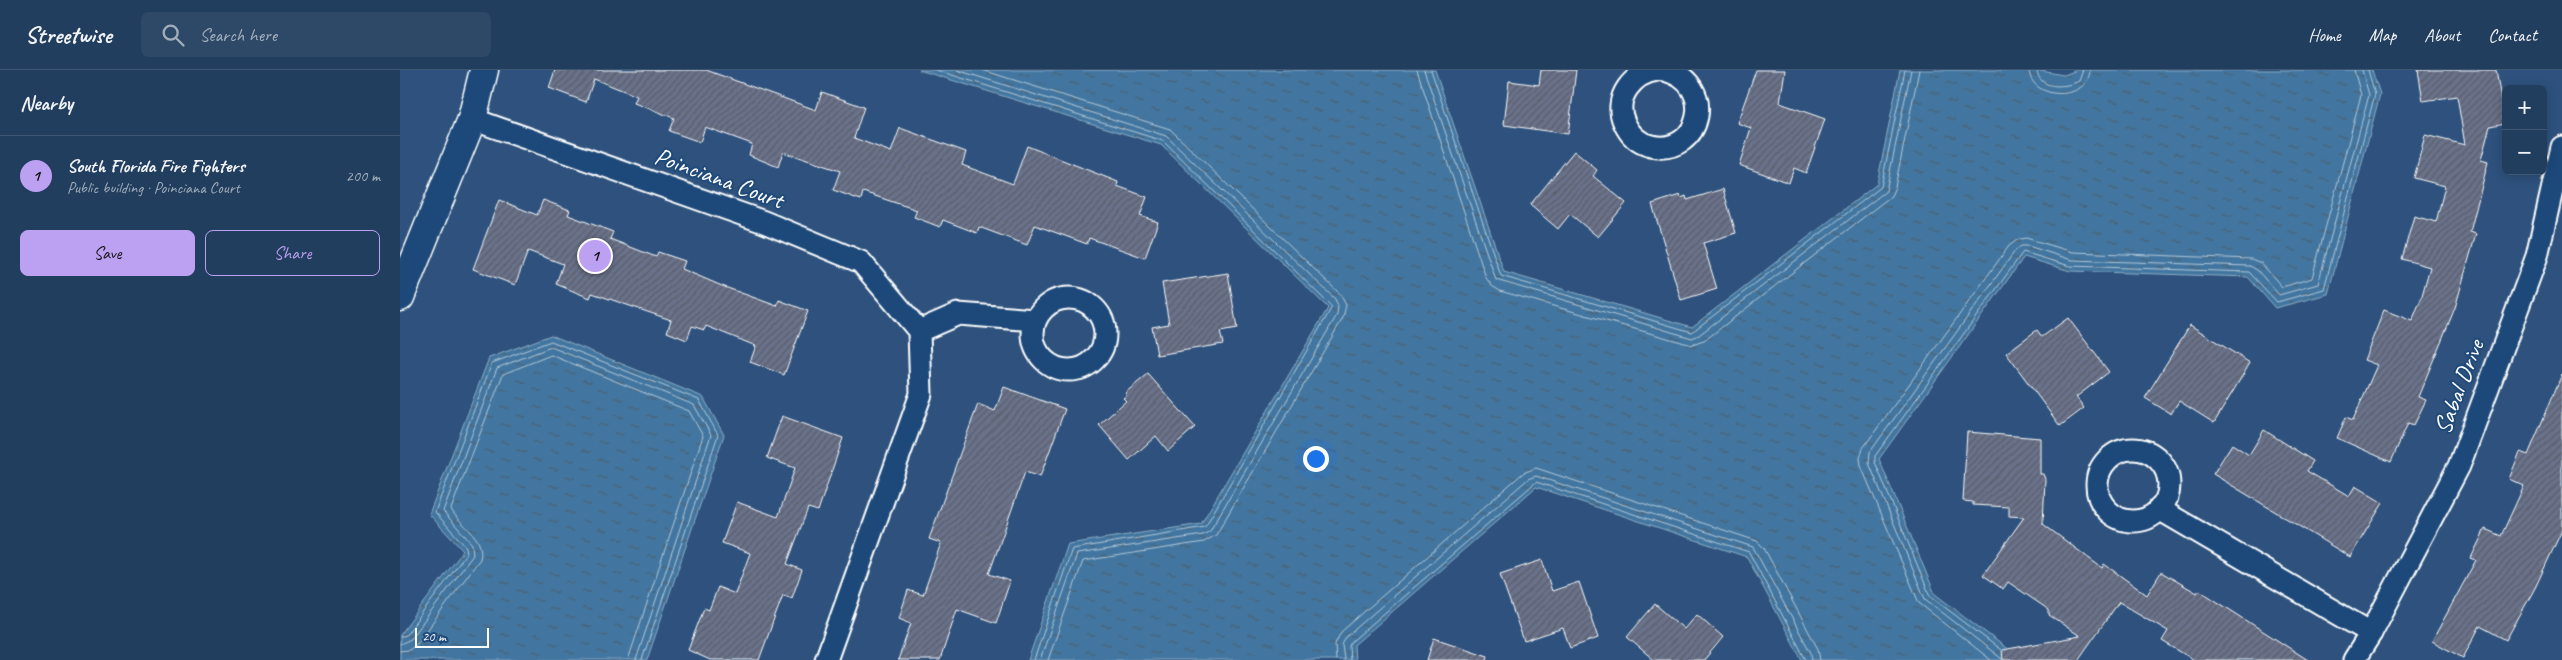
<!DOCTYPE html>
<meta charset="utf-8">
<style>
:root{--surface:#223e5e;--page:#2e4967;--text:#f1f3f6;--muted:#a2aebc;--line:#3f5773;--accent:#bca0f2}
body{margin:0;font-family:Caveat,sans-serif;background:var(--page);color:var(--text)}
.controls{position:absolute;right:15px;top:15px;display:grid;overflow:hidden;border-radius:8px;box-shadow:0 2px 12px #0003}
.controls button{width:45px;height:45px;display:grid;place-items:center;padding:0;border:0;border-bottom:1px solid var(--line);background:var(--surface);color:var(--text);font:25px sans-serif}
.scale{position:absolute;left:15px;bottom:12px;width:74px;box-sizing:border-box;padding-left:5px;border:2px solid #fff;border-top:0;font-size:14px;line-height:18px;white-space:nowrap;color:#fff;-webkit-text-stroke:4px #1f4a7a;paint-order:stroke}
.you{position:absolute;left:915px;top:388px;width:18px;height:18px;margin:-12px;border:4px solid #fff;border-radius:50%;background:#1a73e8;box-shadow:0 0 0 8px #1a73e833}
.badge{display:grid;place-items:center;width:32px;height:32px;border-radius:50%;background:var(--accent);color:#111;font-size:16px;font-weight:700}
.pin{position:absolute;translate:-50% -50%;border:2px solid #fff;box-shadow:0 1px 5px #0006}
.list{margin:0;padding:0;list-style:none}
h2{display:flex;justify-content:space-between;align-items:center;height:65px;margin:0;padding:0 20px;font-size:21px}
h2 small{font-size:16px;font-weight:400;color:var(--muted)}
.list li{display:grid;grid-template-columns:32px 1fr auto;gap:15px;align-items:center;box-sizing:border-box;height:80px;padding:0 20px;border-top:1px solid var(--line)}
.list b{display:block;font-size:19px;white-space:nowrap}
.list p{margin:0;font-size:16px;white-space:nowrap;color:var(--muted)}
.list em{font-size:16px;font-style:normal;color:var(--muted)}
.actions{display:flex;gap:10px;padding:15px 20px}
.actions a{flex:1;padding:11px 0;border:1px solid var(--accent);border-radius:8px;text-align:center;font-size:18px;color:var(--accent)}
.actions .main{background:var(--accent);color:#111}
.icon{flex:none;width:28px;height:28px;fill:none;stroke:currentColor;stroke-width:2;stroke-linecap:round;stroke-linejoin:round}
.map{position:relative;flex:none;width:2162px;height:590px;overflow:hidden}
header{display:flex;align-items:center;gap:30px;box-sizing:border-box;height:70px;padding:0 25px;background:var(--surface);border-bottom:1px solid var(--line)}
header strong{font-size:24px}
nav{display:flex;gap:28px;margin-inline-start:auto;font-size:18px}
.search{width:350px;height:45px;background:var(--page);display:flex;align-items:center;gap:12px;box-sizing:border-box;padding:0 18px;border-radius:8px;color:var(--muted);font-size:19px}
main{display:flex}
aside{flex:1;background:var(--surface)}
.map>svg:first-child{display:block}
.water{fill:url(#water-ripples);stroke:#8eadc6}
.lines{fill:none;stroke-linecap:round;stroke-linejoin:round}
.shore{stroke:#b4c8d9;stroke-width:1}
.building{fill:url(#building-hatch);stroke:#fff}
.street-casing{stroke:#fff;stroke-width:25}
.secondary-casing{stroke:#fff;stroke-width:31}
.street{stroke:#1f4a7a;stroke-width:21}
.secondary{stroke:#1f4a7a;stroke-width:28}
.labels{text-anchor:middle;dominant-baseline:central;stroke-width:4;stroke-linejoin:round;paint-order:stroke}
.street-label{font-size:25px;fill:#fff;stroke:#1f4a7a}
</style>
<header>
<strong>Streetwise</strong>
<div class="search"><svg class="icon" aria-label="search" viewBox="0 0 24 24"><circle cx="10" cy="10" r="6"/><path d="M15 15l6 6"/></svg>Search here</div>
<nav><a>Home</a><a>Map</a><a>About</a><a>Contact</a></nav>
</header>
<main>
<aside>
<h2>Nearby<small></small></h2>
<ul class="list">
<li><span class="badge">1</span><div><b>South Florida Fire Fighters</b><p>Public building · Poinciana Court</p></div><em>200 m</em></li>
</ul>
<div class="actions"><a class="main">Save</a><a>Share</a></div>
</aside>
<div class="map">
<svg width="2162" height="590" viewBox="0 0 2162 590">
<defs>
<pattern id="water-ripples" width="26" height="14" patternUnits="userSpaceOnUse" patternTransform="scale(1.25)"><rect width="26" height="14" fill="#4376a0"/><path d="M2 4q2-2 4 0t4 0M15 11q2-2 4 0t4 0" fill="none" stroke="#485f72"/></pattern>
<pattern id="building-hatch" width="6" height="6" patternUnits="userSpaceOnUse" patternTransform="scale(1.25)"><rect width="6" height="6" fill="#69728a"/><path d="M-1 1l2-2M0 6l6-6M5 7l2-2" fill="none" stroke="#595d68"/></pattern>
</defs>
<rect width="100%" height="100%" fill="#2e527d"/>
<filter id="ink" filterUnits="userSpaceOnUse"><feTurbulence type="fractalNoise" baseFrequency=".02" numOctaves="2"/><feDisplacementMap in="SourceGraphic" scale="10" xChannelSelector="R" yChannelSelector="G"/><feConvolveMatrix kernelMatrix="1 2 1 2 8 2 1 2 1" color-interpolation-filters="sRGB"/></filter>
<g filter="url(#ink)">
<!-- water -->
<g class="water">
<polygon points="519,0 1035,0 1104,202 1292,257 1477,114 1500,0 1635,0 1664,5 1677,0 1972,0 1980,24 1928,224 1875,238 1848,207 1670,201 1624,187 1479,389 1535,524 1622,590 1402,590 1347,487 1136,417 954,575 955,590 628,590 668,474 801,454 928,238 761,75"/>
<polygon points="151,265 303,327 324,365 247,590 0,590 0,565 63,481 29,444 89,288"/>
</g>
<g class="lines">
<!-- shore -->
<g class="shore">
<polyline points="536,0 763,71 932,237 805,457 672,479 634,590"/>
<polyline points="557,0 766,66 935,229 938,236 937,245 810,461 803,465 677,484 640,590"/>
<polyline points="582,0 770,59 940,224 946,235 943,248 816,465 804,472 683,491 648,590"/>
<polyline points="1017,0 1086,208 1092,216 1100,221 1292,275 1304,271 1491,126 1495,117 1519,0"/>
<polyline points="1024,0 1096,210 1292,268 1299,265 1486,121 1511,0"/>
<polyline points="1031,0 1101,206 1292,262 1481,117 1505,0"/>
<path d="M1629 0C1630 31 1689 32 1690 0"/>
<path d="M1637 0C1638 20 1666 18 1679 11L1683 0"/>
<polyline points="0,567 6,565 67,483 66,477 35,442 92,293 151,271 299,330 318,365 242,590"/>
<polyline points="0,574 11,569 73,485 72,474 43,441 97,298 151,277 294,335 311,365 236,590"/>
<polyline points="1601,580 1530,526 1475,392 1475,386 1623,182 1670,196 1849,202 1877,232 1924,219 1975,24 1968,0"/>
<path d="M0 581 9 580 17 574 80 489C86 467 60 456 51 439L103 304 151 285 289 341 303 366 228 590"/>
<polyline points="1602,589 1525,529 1469,393 1470,382 1615,181 1621,176 1628,176 1672,190 1850,196 1857,200 1879,225 1918,214 1969,25 1962,0"/>
<polyline points="936,590 935,574 941,562 1123,403 1136,398 1357,471 1364,478 1418,579 1420,590"/>
<polyline points="944,590 942,575 946,567 1128,409 1136,406 1353,477 1411,583 1412,590"/>
<polyline points="950,590 949,576 951,572 1136,412 1349,482 1406,590"/>
<polyline points="1591,590 1519,533 1461,396 1460,388 1463,378 1609,176 1617,170 1626,168 1673,182 1851,189 1861,193 1882,217 1912,208 1961,25 1954,0"/>
</g>
</g>
<!-- building -->
<g class="building">
<polygon points="155,0 306,0 416,40 422,22 464,37 454,68 491,82 500,58 566,82 562,95 613,114 627,76 718,112 717,116 747,127 740,146 758,152 745,188 689,168 687,174 635,155 627,175 579,157 577,163 543,150 540,157 514,147 517,140 463,122 461,130 433,120 440,101 383,82 378,97 349,85 352,74 305,57 300,72 269,61 274,48 234,33 237,26 194,9 186,32 149,18"/>
<polygon points="1141,0 1176,0 1168,64 1104,55 1109,11 1139,15"/>
<polygon points="1356,0 1385,0 1380,33 1425,49 1406,103 1394,98 1389,113 1339,95 1351,58 1337,53"/>
<polygon points="2018,0 2096,0 2105,53 2090,56 2081,90 2088,92 2070,162 2076,164 2055,238 2018,327 2026,330 2014,355 2008,353 1991,392 1937,368 1946,347 1953,350 1977,295 1964,290 1984,240 2012,251 2021,229 2030,197 2002,189 2014,146 2036,152 2045,116 2014,108 2025,65 2065,75 2057,26 2023,31"/>
<polygon points="1174,81 1197,100 1193,106 1226,133 1198,167 1170,144 1158,159 1130,135"/>
<polygon points="1323,119 1336,163 1303,173 1317,219 1281,230 1252,134 1280,125 1281,128 1286,126 1287,130"/>
<polygon points="99,130 137,145 143,130 170,140 168,145 213,162 210,169 256,187 258,182 285,191 282,199 322,216 377,236 379,230 408,241 384,305 350,292 356,276 306,256 304,260 292,256 287,270 267,262 271,250 192,223 190,228 156,214 163,194 128,181 115,215 73,199"/>
<polygon points="828,203 837,259 820,262 823,274 757,285 752,257 769,254 762,213"/>
<polygon points="1668,248 1709,302 1676,327 1684,338 1660,356 1606,283 1637,260 1642,267"/>
<polygon points="1790,255 1850,293 1814,353 1779,331 1771,344 1745,328"/>
<polygon points="748,304 795,357 768,381 756,366 729,390 699,355 726,331 723,328 727,325 725,323"/>
<polygon points="2162,304 2162,460 2135,518 2106,570 2080,556 2063,588 2032,571 2076,490 2071,488 2085,459 2101,466 2124,416 2109,409 2120,382 2128,385"/>
<polygon points="604,317 665,339 640,407 625,402 589,504 610,511 596,553 557,539 540,590 498,590 511,553 499,548 508,520 523,525 541,473 529,469 578,334 595,341"/>
<polygon points="382,346 443,368 418,441 408,438 387,494 402,500 392,528 383,525 359,590 310,590 288,580 304,538 309,540 318,517 335,524 350,483 322,473 337,432 378,447 395,398 367,388"/>
<polygon points="1864,360 1913,391 1907,401 1949,426 1955,416 1983,433 1950,487 1813,404 1832,374 1849,385"/>
<polygon points="1567,362 1640,368 1640,404 1643,404 1645,409 1643,454 1702,498 1704,494 1747,525 1761,502 1797,523 1799,520 1908,590 1794,590 1762,571 1768,561 1719,532 1678,590 1603,590 1602,580 1680,566 1649,545 1649,540 1608,512 1603,519 1583,505 1624,447 1609,446 1609,437 1573,435 1573,432 1563,431"/>
<polygon points="1142,490 1152,521 1179,512 1198,568 1170,578 1163,558 1124,571 1100,504"/>
<polygon points="1255,534 1284,559 1297,544 1323,567 1304,590 1254,590 1227,567"/>
<polygon points="1034,568 1088,586 1087,590 1027,590"/>
</g>
<g class="lines">
<defs>
<g id="street">
<path d="M1257 0C1233 3 1213 28 1224 52 1229 64 1238 73 1251 76 1302 87 1318 12 1264 0"/>
<polyline points="72,49 364,152 461,192 519,261 521,324 426,590"/>
<circle cx="669" cy="264" r="36"/>
<polyline points="519,261 558,244 635,250"/>
<circle cx="1733" cy="415" r="36"/>
<polyline points="1759,439 1971,563"/>
<polyline points="1954,590 1971,563 2059,396 2137,186 2162,77"/>
</g>
<polyline id="secondary" points="0,227 72,49 84,0"/>
</defs>
<!-- street casing -->
<use href="#street" class="street-casing"/>
<!-- secondary casing -->
<use href="#secondary" class="secondary-casing"/>
<!-- street -->
<use href="#street" class="street"/>
<!-- secondary -->
<use href="#secondary" class="secondary"/>
</g>
</g>
<g class="labels">
<!-- street labels -->
<g class="street-label">
<text transform="translate(319 108) rotate(20)">Poinciana Court</text>
<text transform="translate(2059 317) rotate(-69)">Sabal Drive</text>
</g>
</g>
</svg>
<div class="controls">
<button>+</button>
<button>−</button>
</div>
<div class="scale">20 m</div>
<div class="you"></div>
<div class="pin badge" style="left:195px;top:186px">1</div>
</div>
</main>
